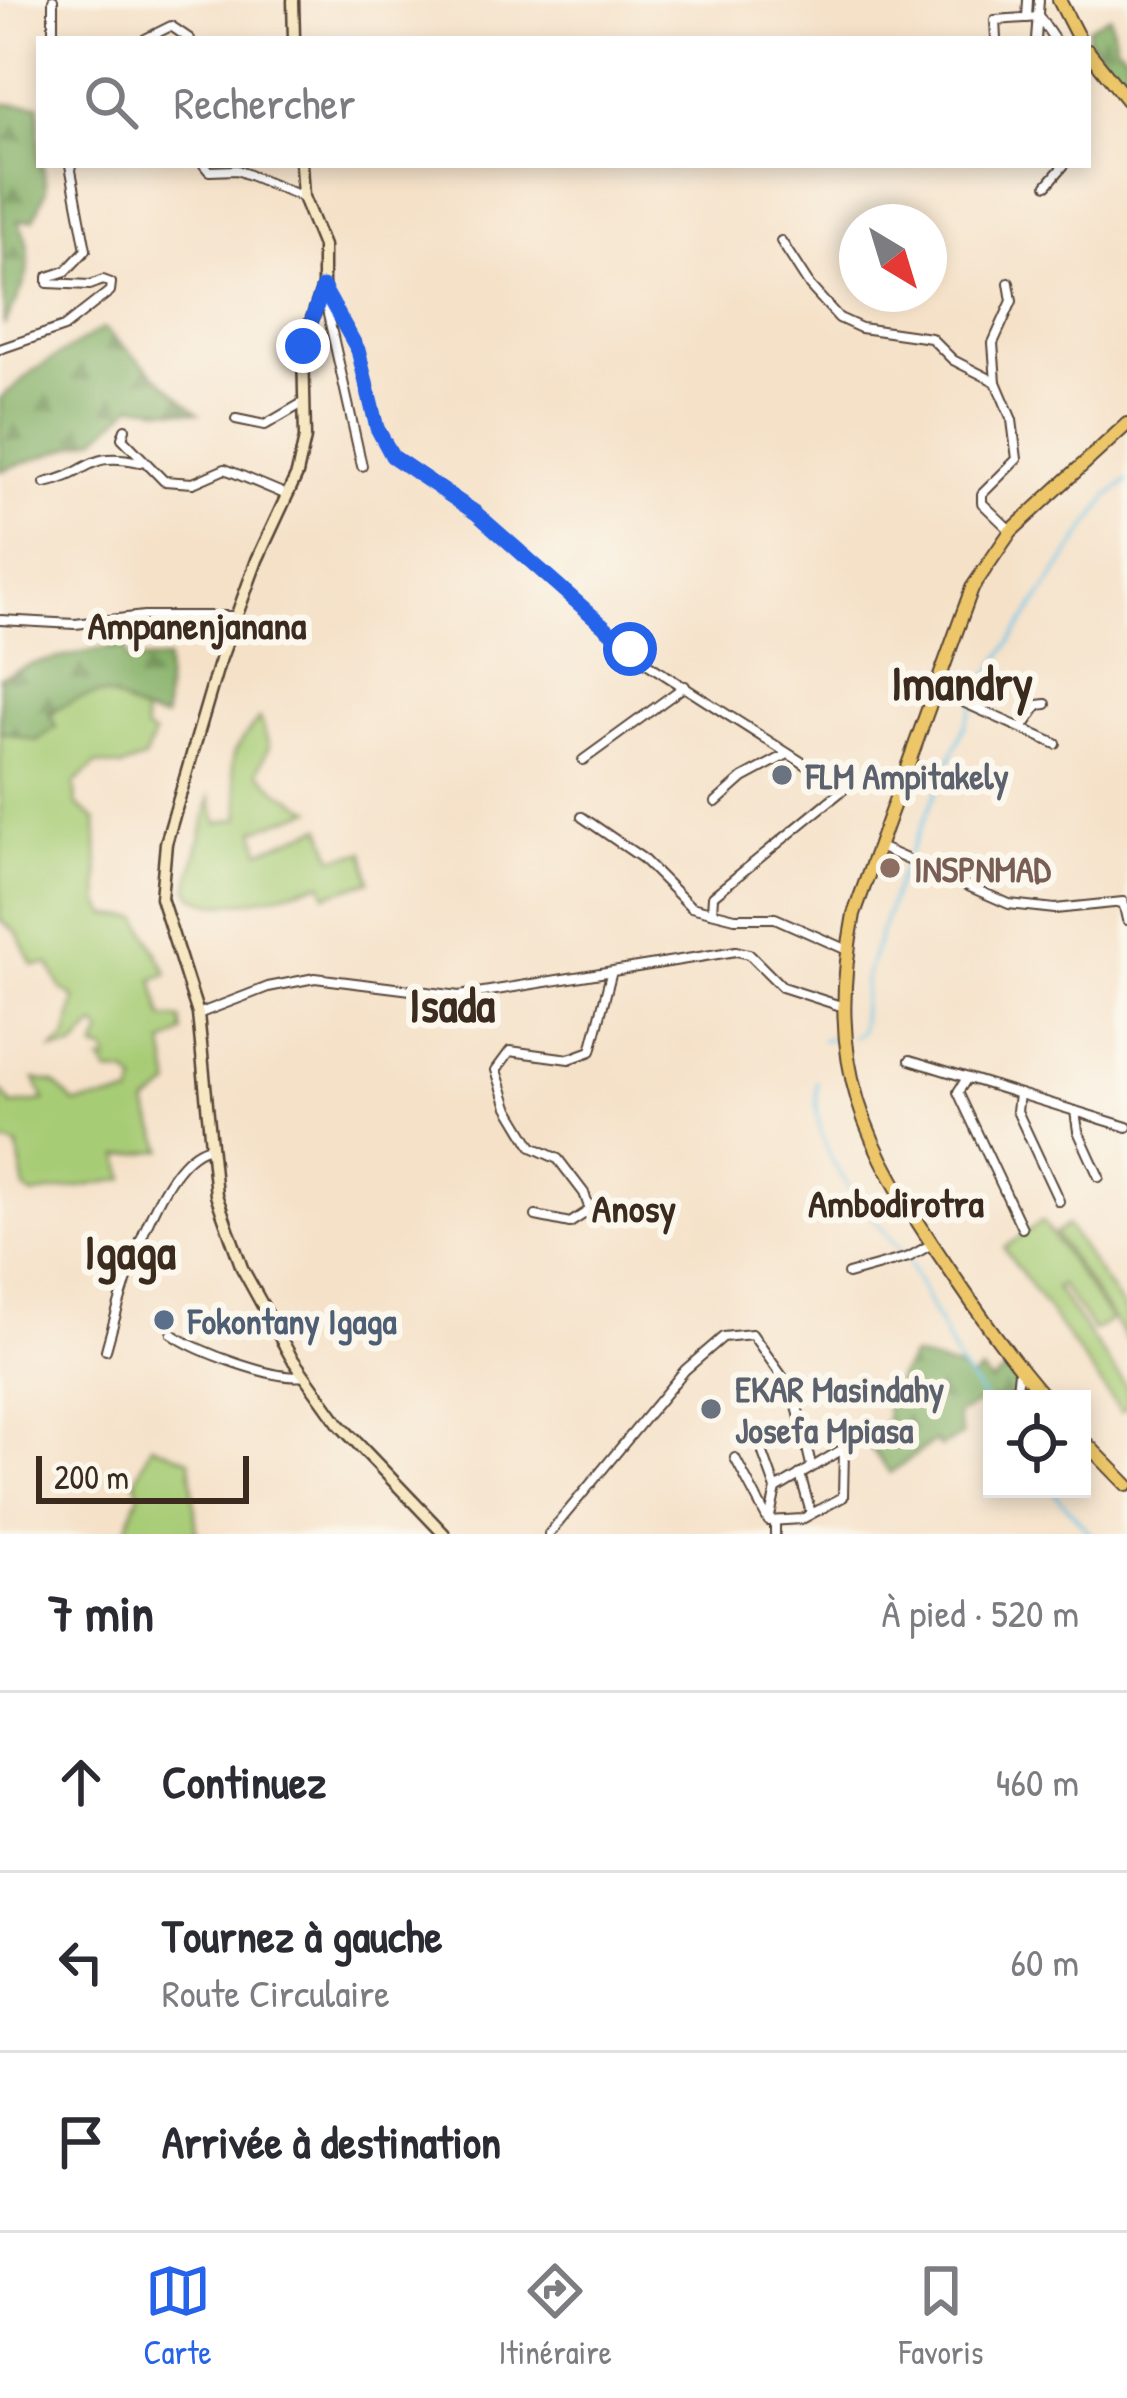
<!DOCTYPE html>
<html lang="fr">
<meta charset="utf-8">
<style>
:root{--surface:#fff;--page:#f7f7f7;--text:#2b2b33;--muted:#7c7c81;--line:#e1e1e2;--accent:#2563eb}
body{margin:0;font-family:"Patrick Hand",sans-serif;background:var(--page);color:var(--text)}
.controls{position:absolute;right:36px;bottom:36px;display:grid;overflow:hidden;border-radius:0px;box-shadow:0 6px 18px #0003}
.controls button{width:108px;height:108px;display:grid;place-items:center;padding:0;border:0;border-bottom:3px solid var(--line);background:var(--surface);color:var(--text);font:60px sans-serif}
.compass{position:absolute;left:839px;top:204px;width:108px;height:108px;border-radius:50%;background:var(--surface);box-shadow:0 6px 18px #0003;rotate:142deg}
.scale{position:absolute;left:36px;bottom:30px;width:213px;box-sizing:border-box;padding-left:12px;border:6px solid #3b2a1e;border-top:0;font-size:33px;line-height:42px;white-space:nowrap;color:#3b2a1e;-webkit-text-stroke:9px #fbf7ec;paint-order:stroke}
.stop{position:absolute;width:36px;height:36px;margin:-27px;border:9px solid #2563eb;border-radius:50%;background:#fff}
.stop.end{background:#2563eb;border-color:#fff;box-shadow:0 3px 12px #0008}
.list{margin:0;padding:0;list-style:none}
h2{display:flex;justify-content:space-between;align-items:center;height:156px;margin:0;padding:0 48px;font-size:51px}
h2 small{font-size:39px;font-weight:400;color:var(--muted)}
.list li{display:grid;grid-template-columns:78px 1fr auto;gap:36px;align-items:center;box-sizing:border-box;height:180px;padding:0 48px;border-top:3px solid var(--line)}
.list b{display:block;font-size:45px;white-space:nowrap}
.list p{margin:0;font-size:39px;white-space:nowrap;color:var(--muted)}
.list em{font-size:39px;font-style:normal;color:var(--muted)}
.icon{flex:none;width:66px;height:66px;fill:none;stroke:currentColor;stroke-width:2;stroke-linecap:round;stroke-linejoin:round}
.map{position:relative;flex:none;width:1127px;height:1534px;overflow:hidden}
.search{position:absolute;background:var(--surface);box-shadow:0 6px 18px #0003;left:36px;right:36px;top:36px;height:132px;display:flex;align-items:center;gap:30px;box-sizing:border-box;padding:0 42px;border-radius:0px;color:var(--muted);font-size:45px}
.sheet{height:696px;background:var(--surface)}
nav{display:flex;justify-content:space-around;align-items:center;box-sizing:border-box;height:168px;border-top:3px solid var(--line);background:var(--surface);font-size:33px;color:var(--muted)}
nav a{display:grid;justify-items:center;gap:6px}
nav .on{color:var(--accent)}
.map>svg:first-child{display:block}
.grass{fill:#a7cc76;stroke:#717b4a;stroke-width:3}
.forest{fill:url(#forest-firs);stroke:#606d42;stroke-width:3}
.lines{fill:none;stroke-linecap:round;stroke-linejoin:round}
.stream{stroke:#6ac5e8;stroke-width:3}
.street-casing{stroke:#574538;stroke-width:12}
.secondary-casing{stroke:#574538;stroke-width:15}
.primary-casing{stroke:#574538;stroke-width:16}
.street{stroke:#fff;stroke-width:8}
.secondary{stroke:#f7e8c3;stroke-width:10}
.primary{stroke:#ecc669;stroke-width:12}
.route{stroke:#2563eb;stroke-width:15}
.worship-dot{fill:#6b7280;stroke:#fbf7ec;stroke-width:4.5}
.education-dot{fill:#8d6e63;stroke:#fbf7ec;stroke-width:4.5}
.service-dot{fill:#5c6f8a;stroke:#fbf7ec;stroke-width:4.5}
.labels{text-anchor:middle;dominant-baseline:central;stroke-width:12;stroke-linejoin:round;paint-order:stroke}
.worship-label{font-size:36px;font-weight:bold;fill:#5b616d;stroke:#fbf7ec;text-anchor:start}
.education-label{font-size:36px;font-weight:bold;fill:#785e54;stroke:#fbf7ec;text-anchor:start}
.service-label{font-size:36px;font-weight:bold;fill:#4e5e75;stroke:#fbf7ec;text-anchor:start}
.neighbourhood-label{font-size:39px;font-weight:bold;fill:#3b2a1e;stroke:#fbf7ec}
.district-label{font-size:48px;font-weight:bold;fill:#3b2a1e;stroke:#fbf7ec}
</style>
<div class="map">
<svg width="1127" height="1534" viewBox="0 0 1127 1534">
<defs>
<pattern id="forest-firs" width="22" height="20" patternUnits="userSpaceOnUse" patternTransform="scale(3)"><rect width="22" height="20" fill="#85b067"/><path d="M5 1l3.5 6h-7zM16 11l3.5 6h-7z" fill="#6e8f54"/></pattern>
</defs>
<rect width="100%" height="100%" fill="#fbf7ec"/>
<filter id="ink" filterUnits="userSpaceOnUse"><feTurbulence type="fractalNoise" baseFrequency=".00833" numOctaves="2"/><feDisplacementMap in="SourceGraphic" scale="24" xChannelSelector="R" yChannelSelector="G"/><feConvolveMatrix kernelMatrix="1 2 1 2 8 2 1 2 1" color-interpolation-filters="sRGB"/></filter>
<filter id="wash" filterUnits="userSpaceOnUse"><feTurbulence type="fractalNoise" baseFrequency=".004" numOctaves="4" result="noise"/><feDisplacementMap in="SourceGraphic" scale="48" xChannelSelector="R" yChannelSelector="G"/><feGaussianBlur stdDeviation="2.7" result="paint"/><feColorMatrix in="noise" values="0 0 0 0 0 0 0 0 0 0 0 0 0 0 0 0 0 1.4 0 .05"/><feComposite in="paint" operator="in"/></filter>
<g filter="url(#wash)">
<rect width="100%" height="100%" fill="#f5e1c8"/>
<!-- grass -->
<g class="grass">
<path d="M109 692 143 709 146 731 154 735 144 759 122 767 96 764 74 784 77 805 96 820 100 905 108 915 139 918 168 974 153 980 163 1018 181 1019 183 1033 164 1044 171 1086 146 1105 164 1150 120 1156 125 1179 32 1195 25 1189 17 1146 0 1141V1089L12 1105 44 1101 35 1079 54 1083 75 1103 131 1096 136 1083 127 1074 108 1073 101 1061H108L106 1051 95 1049 102 1033 95 1025 74 1048 53 1050 67 1037 75 998 61 988 49 964 33 965 17 933 0 920V732L38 741C54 700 69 701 109 692Z"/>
<path d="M260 718 269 746 258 772 278 791 312 810 255 830 260 851 322 827 333 858 364 852 370 881 326 895 321 883C288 890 208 922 188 889L210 798 217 823 240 818C239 762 214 769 260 718Z"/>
<polygon points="1042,1221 1111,1320 1094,1331 1061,1285 1056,1288 1127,1388 1127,1408 1121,1412 1004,1248"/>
<polygon points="1067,1225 1127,1314 1127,1340 1055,1234"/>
<polygon points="151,1445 190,1460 197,1534 130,1534 127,1526 139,1494 135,1482"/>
</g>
<!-- forest -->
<g class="forest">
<polygon points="1110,16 1116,45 1127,55 1127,85 1088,39 1088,28"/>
<path d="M0 104 39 105V165H43L46 190 34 219 18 221C41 260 23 288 4 325Z"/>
<polygon points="103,328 198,413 133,405 97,438 0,471 0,399 33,371"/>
<path d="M125 644 127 661 167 659 165 718C111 713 122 671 49 713L56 727 37 741 0 732V677L32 664Z"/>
<polygon points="912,1356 960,1369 970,1380 981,1371 991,1382 1013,1365 1037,1391 1028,1399 992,1399 992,1409 984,1400 957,1415 962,1436 940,1447 935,1441 890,1473 862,1438 887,1421 886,1398"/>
</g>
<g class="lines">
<!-- stream -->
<g class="stream">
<polyline points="909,855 983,683 1108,496 1127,481"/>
<polyline points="852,1037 861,1032 865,980 904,863"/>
<polyline points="822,1040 840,1037"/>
<path d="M817 1082C810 1157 860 1198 903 1255"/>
<polyline points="909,1263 960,1366 992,1410"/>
<polyline points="1051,1489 1091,1534"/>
</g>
</g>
</g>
<g filter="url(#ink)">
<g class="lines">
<defs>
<g id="street">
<polyline points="53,0 53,39"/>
<polyline points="1027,18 1028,0"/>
<polyline points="1040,18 1054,39"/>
<polyline points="145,39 171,26 190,39"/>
<polyline points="996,39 995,20 1039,17"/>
<polyline points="1036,39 1039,0"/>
<polyline points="204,165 209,171 237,170 303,197"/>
<polyline points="1047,185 1064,165"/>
<polyline points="781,241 810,286 839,318 861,328 931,338 953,360 996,382 1012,420 1017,459 982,494 982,503 1011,531"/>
<polyline points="323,289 358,350 377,428 393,456 476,513 643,661 844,789 713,896 712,912"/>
<polyline points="325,301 362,466"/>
<polyline points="0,349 64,327 110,291 111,283 103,280 90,285 48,283 48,277 66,271 86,250 70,165"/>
<polyline points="996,382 993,343 1012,301 1009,283"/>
<polyline points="236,419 265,425 301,404"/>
<polyline points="125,429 122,438 164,481 193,483 225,469 287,495"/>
<path d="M45 483C93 473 85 450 140 462"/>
<polyline points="0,620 75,624 144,616 238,616"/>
<polyline points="934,689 1056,744"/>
<polyline points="1023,727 1038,705 1046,704"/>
<polyline points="583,760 685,686"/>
<polyline points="716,802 743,778 786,755"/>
<polyline points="582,817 642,858 691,907 735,918 775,918 847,950"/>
<polyline points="879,847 1009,904 1055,909 1123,902 1127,920"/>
<polyline points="198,1014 268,987 315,978 459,996 736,951 749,954 782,987 844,1007"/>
<polyline points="910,1060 1127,1127"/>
<polyline points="967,1078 958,1092 1022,1228"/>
<polyline points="1019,1094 1017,1111 1059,1201"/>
<polyline points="1075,1111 1078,1131 1099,1177"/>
<polyline points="536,1216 570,1223 590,1210 584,1193 558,1159 532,1147 508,1107 496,1070 510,1051 569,1059 591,1051 611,974"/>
<polyline points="848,1274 909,1257 932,1244"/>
<path d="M172 1334C195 1351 276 1381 304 1376"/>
<path d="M106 1350C119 1303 157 1156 211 1147"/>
<polyline points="1016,1399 1019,1371"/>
<polyline points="763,1453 776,1489"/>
<polyline points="735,1458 768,1520"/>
<polyline points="800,1474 811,1513"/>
<polyline points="769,1521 802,1519 843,1497 844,1449"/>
<polyline points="769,1521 776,1489 853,1443"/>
<polyline points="549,1534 685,1370 723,1337 752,1334 794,1393 811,1465"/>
<polyline points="775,1534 775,1522"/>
</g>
<g id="secondary">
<polyline points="293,0 294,39"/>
<polyline points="301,165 303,197 323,246 323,287 303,346 305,438 297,474 257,560 218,666 166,843 161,898 198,1014 216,1195 242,1268 291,1357 339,1424 444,1534"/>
</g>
<g id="primary">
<polyline points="1059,0 1079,39"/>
<polyline points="1088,51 1127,100"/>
<path d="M1046 1399C1009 1357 978 1312 947 1266 863 1143 825 1068 854 914L972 588 1011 531 1127 424"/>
<polyline points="1082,1439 1127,1485"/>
</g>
</defs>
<!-- street casing -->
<use href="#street" class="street-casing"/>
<!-- secondary casing -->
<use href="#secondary" class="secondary-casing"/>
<!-- primary casing -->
<use href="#primary" class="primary-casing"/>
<!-- street -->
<use href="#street" class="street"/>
<!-- secondary -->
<use href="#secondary" class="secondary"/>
<!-- primary -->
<use href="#primary" class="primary"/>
</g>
</g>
<g class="lines" filter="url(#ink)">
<!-- route -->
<polyline class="route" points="303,346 323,287 358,350 377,428 392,456 476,513 630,649"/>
</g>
<!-- markers -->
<g class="worship-dot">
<circle cx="782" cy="775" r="12"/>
<circle cx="711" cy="1409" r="12"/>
</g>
<circle class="education-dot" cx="890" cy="868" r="12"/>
<circle class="service-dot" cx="164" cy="1320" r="12"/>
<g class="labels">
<!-- worship labels -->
<g class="worship-label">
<text x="806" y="775">FLM Ampitakely</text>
<text x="735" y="1388">EKAR Masindahy<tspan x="735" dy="41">Josefa Mpiasa</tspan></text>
</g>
<!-- education labels -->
<g class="education-label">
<text x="914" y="868">INSPNMAD</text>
</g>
<!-- service labels -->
<g class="service-label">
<text x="188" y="1320">Fokontany Igaga</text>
</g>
<!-- neighbourhood labels -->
<g class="neighbourhood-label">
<text x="197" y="624">Ampanenjanana</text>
<text x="896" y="1202">Ambodirotra</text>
<text x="634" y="1207">Anosy</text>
</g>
<!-- district labels -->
<g class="district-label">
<text x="962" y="682">Imandry</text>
<text x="452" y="1004">Isada</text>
<text x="130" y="1251">Igaga</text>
</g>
</g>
</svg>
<div class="controls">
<button><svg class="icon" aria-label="locate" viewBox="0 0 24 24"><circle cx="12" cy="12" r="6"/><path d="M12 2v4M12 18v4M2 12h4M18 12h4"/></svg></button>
</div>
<svg class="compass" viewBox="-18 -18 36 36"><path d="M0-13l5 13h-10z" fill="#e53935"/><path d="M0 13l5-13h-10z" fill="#7c7c81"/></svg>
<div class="scale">200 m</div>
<div class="stop" style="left:630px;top:649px"></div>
<div class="stop end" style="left:303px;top:346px"></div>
<div class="search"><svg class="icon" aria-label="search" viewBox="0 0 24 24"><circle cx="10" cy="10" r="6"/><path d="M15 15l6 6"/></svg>Rechercher</div>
</div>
<section class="sheet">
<h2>7 min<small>À pied · 520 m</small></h2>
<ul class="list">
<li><svg class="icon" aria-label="ahead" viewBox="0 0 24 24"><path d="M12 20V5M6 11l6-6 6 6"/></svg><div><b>Continuez</b></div><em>460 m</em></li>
<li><svg class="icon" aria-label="left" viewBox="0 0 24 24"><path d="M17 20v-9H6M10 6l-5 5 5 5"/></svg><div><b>Tournez à gauche</b><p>Route Circulaire</p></div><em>60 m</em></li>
<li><svg class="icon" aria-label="arrive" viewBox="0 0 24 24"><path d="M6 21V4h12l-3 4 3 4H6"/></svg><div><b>Arrivée à destination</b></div></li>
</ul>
</section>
<nav>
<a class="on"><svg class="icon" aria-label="map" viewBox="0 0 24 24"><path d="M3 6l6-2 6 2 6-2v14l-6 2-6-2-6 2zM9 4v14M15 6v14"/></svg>Carte</a>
<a><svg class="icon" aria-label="directions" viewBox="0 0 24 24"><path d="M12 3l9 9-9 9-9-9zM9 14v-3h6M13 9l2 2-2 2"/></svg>Itinéraire</a>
<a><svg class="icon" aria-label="saved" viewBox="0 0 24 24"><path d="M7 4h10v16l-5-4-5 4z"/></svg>Favoris</a>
</nav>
